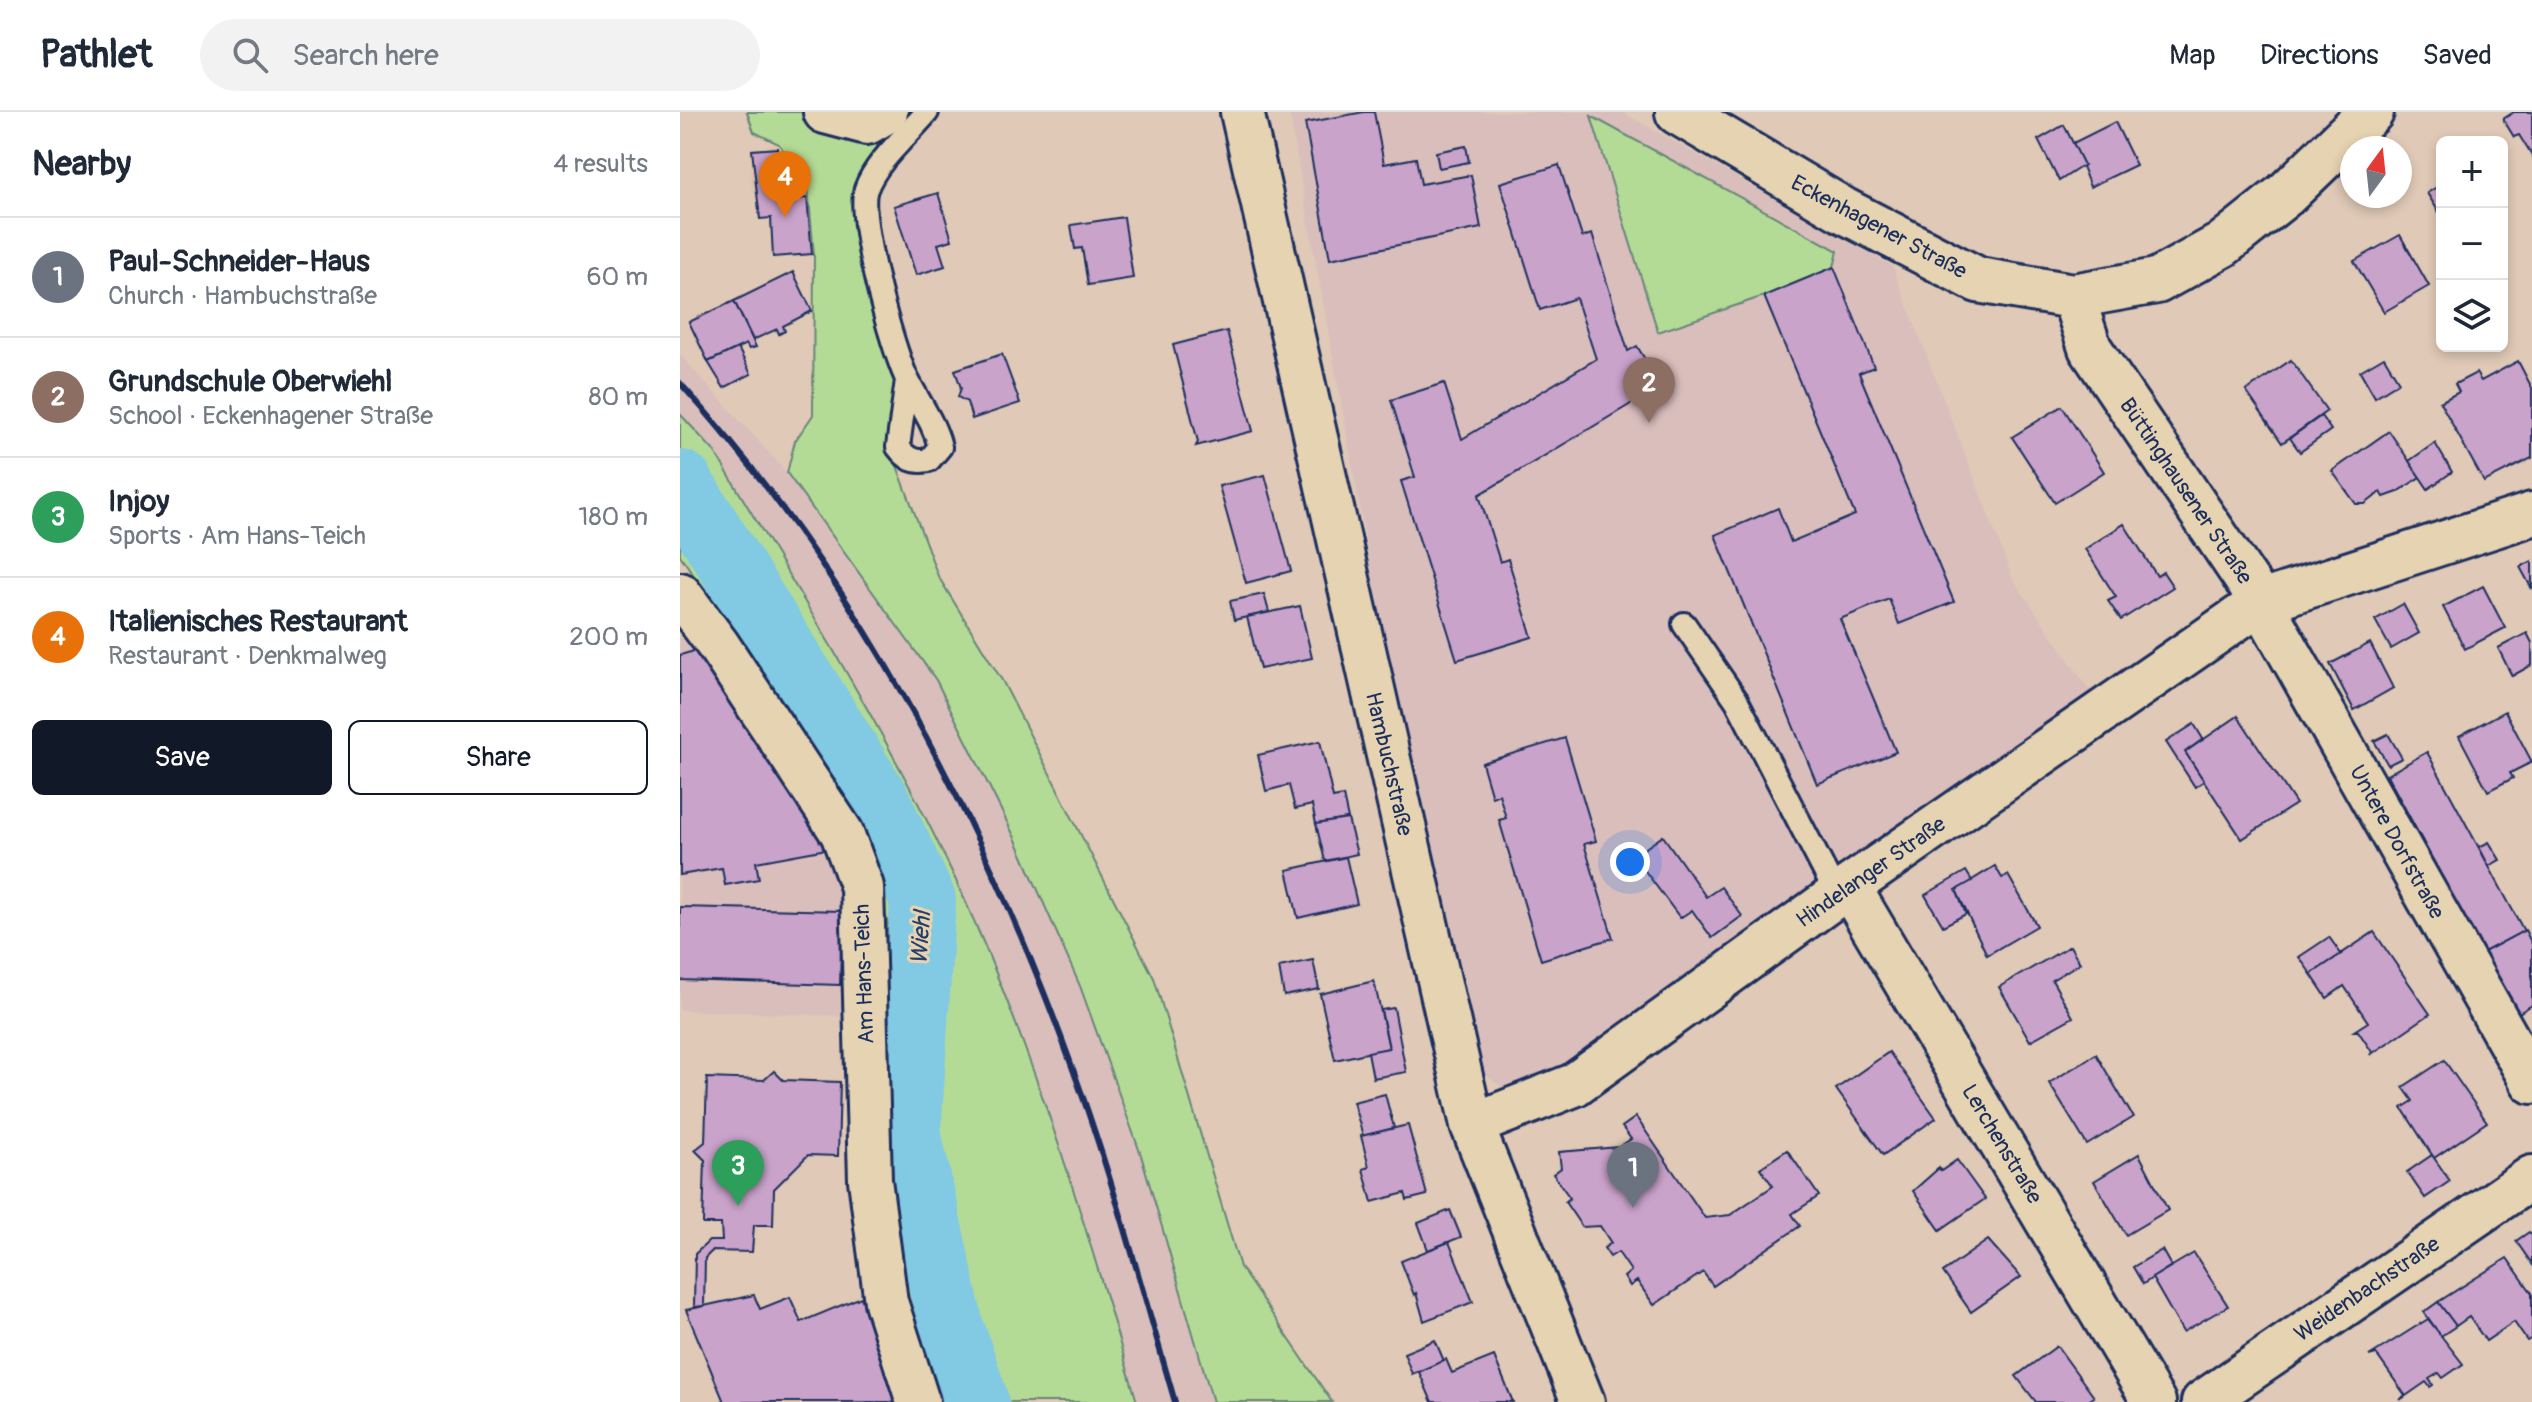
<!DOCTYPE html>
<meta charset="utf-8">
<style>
:root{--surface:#fff;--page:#f2f2f3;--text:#1f2937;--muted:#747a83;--line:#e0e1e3;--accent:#111827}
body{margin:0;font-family:Pangolin,sans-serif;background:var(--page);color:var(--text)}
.controls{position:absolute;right:24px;top:24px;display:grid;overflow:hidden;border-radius:12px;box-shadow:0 4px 12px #0003}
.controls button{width:72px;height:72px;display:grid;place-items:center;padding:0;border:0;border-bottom:2px solid var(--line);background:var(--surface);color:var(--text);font:40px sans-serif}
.compass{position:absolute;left:1660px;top:24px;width:72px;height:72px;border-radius:50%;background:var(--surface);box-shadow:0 4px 12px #0003;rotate:15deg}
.you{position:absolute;left:950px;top:750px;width:28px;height:28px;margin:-20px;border:6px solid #fff;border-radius:50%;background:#1a73e8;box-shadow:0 0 0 12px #1a73e833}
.badge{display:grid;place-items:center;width:52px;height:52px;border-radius:50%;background:var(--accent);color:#fff;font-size:26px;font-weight:700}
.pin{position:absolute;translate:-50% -66px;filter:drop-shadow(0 2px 4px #0008)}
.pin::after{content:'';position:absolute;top:42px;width:28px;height:24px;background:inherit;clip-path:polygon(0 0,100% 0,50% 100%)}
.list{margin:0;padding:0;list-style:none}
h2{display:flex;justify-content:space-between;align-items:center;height:104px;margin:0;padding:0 32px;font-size:34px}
h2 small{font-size:26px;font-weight:400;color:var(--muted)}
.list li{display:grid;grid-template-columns:52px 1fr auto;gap:24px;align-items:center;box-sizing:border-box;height:120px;padding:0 32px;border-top:2px solid var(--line)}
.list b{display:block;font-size:30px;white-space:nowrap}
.list p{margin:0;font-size:26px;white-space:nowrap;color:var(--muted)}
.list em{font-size:26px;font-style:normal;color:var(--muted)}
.actions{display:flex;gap:16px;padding:24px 32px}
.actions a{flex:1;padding:18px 0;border:2px solid var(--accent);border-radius:12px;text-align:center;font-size:28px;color:var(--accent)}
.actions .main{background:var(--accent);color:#fff}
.icon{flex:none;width:44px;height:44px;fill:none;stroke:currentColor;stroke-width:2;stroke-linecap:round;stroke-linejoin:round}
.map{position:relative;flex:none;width:1852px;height:1290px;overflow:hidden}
header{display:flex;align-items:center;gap:48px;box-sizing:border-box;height:112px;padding:0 40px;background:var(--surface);border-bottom:2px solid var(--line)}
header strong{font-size:38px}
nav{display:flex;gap:44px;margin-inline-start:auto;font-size:28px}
.search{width:560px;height:72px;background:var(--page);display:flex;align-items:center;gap:20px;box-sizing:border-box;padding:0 28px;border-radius:44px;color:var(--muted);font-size:30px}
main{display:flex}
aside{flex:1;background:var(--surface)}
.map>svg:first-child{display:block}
.built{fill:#d9bebc}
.green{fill:#b4db96;stroke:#68857a;stroke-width:2}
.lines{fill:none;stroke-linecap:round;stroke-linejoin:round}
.river{stroke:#82c9e3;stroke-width:66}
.building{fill:#caa3cb;stroke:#1b2f5e;stroke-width:2}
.lane-casing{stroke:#1b2f5e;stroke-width:28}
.street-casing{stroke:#1b2f5e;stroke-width:48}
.secondary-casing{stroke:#1b2f5e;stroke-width:50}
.lane{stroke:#e6d3b1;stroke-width:22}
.street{stroke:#e6d3b1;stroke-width:42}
.secondary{stroke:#e6d3b1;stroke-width:44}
.rail{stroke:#1b2f5e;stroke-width:6}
.labels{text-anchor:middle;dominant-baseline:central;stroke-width:6;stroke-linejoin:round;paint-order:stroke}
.street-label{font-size:22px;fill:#1b2f5e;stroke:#e6d3b1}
.water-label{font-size:24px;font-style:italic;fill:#253e6b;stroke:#e6d3b1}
</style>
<header>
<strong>Pathlet</strong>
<div class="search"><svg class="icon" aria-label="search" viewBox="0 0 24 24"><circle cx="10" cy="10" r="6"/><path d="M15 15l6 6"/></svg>Search here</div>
<nav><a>Map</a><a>Directions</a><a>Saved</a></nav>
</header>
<main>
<aside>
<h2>Nearby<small>4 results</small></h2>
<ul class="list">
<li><span class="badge" style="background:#6b7280">1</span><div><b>Paul-Schneider-Haus</b><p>Church · Hambuchstraße</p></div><em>60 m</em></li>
<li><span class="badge" style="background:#8d6e63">2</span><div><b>Grundschule Oberwiehl</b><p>School · Eckenhagener Straße</p></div><em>80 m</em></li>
<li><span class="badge" style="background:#2e9e5b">3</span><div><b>Injoy</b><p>Sports · Am Hans-Teich</p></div><em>180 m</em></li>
<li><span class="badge" style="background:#e8710a">4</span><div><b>Italienisches Restaurant</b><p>Restaurant · Denkmalweg</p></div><em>200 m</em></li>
</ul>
<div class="actions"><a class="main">Save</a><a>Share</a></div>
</aside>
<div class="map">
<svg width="1852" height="1290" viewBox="0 0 1852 1290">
<rect width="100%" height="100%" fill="#e0c9b6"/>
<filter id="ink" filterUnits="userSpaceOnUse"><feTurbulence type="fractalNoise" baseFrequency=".0125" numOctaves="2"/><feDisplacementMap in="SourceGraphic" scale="16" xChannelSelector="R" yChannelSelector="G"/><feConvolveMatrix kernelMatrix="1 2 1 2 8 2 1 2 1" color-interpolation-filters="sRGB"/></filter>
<g filter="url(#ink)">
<!-- built -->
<g class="built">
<polygon points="609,0 942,0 1212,154 1333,467 1412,582 858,972 827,978 798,958 720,619"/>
<polygon points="0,243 107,361 256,568 336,728 400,874 461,1043 533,1290 457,1290 401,1098 348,939 287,792 212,639 35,340 0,302"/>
<polygon points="0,498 168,751 166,904 0,898"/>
</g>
<!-- green -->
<g class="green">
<polygon points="67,0 239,0 177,75 171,93 215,265 207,327 258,464 323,570 474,866 560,1155 652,1290 533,1290 461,1043 400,874 336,728 256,568 107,361 115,329 133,303 134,143 128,75 99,32 74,20"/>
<polygon points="911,4 1158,139 1154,155 1084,184 978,220"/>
<path d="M0 302 35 340C123 488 217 635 287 793 359 954 408 1121 457 1290H249L213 1147 204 968 208 811 170 693 0 443Z"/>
</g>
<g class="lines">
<!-- river -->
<polyline class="river" points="0,371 196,687 243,788 228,1021 271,1215 296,1290"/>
</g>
<!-- building -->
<g class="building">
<polygon points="684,0 694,0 704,52 736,46 741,72 791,63 801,116 650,147 625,11"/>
<polygon points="1834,0 1852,0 1852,44 1839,23 1834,25 1823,7"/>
<polygon points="1435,10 1456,53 1410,75 1393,31"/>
<polygon points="1384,13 1404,53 1379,69 1358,28"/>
<polygon points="786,34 789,50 759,56 756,40"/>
<polygon points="97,36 98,54 105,53 106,67 114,66 116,87 127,86 132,142 93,145 91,106 80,107 72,38"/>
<polygon points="879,53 902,125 912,122 948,239 957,234 981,274 799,383 820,450 828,447 852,525 777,548 721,369 735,365 711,288 764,271 782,327 916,247 896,186 860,198 820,71"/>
<polygon points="1762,72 1762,105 1747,81"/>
<polygon points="258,81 272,128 258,132 265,154 236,163 214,94"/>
<polygon points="444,105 453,166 408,173 402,136 395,137 391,113"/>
<polygon points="1720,123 1749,174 1704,200 1674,149"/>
<polygon points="1154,155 1194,255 1179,261 1274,490 1219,512 1209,487 1160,507 1216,640 1137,672 1035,423 1098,396 1111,430 1175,403 1084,184"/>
<polygon points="113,160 132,199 103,214 105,219 99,222 97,217 73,228 54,189"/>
<polygon points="54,189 76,235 69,237 66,232 28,250 9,210"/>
<polygon points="547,219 573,319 516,334 518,330 493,233"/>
<polygon points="58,236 71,262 44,276 28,250"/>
<polygon points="322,242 340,291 292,307 287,290 278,285 281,276 275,258"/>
<polygon points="1704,245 1719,270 1695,285 1680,259"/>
<polygon points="1611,248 1647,299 1602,331 1566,279"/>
<polygon points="1838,249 1852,276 1852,346 1804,370 1760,290 1779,280 1775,272 1796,261 1801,269"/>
<polygon points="1382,294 1424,360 1375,391 1332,325"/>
<polygon points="1641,304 1651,318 1620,340 1610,326"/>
<polygon points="1709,319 1740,365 1718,380 1704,385 1701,380 1685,392 1676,392 1652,359"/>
<polygon points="1755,331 1772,360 1748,377 1729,349"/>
<polygon points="585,363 611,459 566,471 539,374"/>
<polygon points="1444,412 1477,464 1483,460 1493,475 1441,508 1428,489 1436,485 1405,437"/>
<polygon points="1852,449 1852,477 1840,455"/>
<polygon points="1803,474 1825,516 1785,537 1763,495"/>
<polygon points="584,482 589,500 554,508 550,489"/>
<polygon points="1723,492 1739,521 1711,537 1695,508"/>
<polygon points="620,494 632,546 580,557 567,505"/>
<polygon points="1847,521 1852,531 1852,553 1832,564 1818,536"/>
<polygon points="1690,531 1713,576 1674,598 1650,552"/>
<polygon points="25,536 152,736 76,750 79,767 45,773 42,756 0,763 0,543"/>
<polygon points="1825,599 1852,650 1830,661 1833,666 1808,679 1779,624"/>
<polygon points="1558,604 1616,692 1562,727 1505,640"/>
<polygon points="1514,612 1523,627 1505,640 1524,669 1515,675 1486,630"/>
<polygon points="1708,622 1722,646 1708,653 1694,629"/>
<polygon points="885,626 916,729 904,732 933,826 861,848 819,708 826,706 819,682 812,685 802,651"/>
<polygon points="640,629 653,686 663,684 668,707 636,712 632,693 615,697 609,673 586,679 578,643"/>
<polygon points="1747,640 1844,819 1803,841 1707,663"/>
<polygon points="668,707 677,742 645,749 636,712"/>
<polygon points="983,724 1026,785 1041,775 1062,804 1032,826 1012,798 1000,806 954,744"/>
<polygon points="1809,730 1820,748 1809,754 1799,735"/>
<polygon points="666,745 677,792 618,806 607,758"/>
<polygon points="1315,754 1322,766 1328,763 1357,814 1307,843 1276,778"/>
<polygon points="1286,759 1292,769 1276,778 1286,802 1263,814 1245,783"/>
<polygon points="0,795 162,799 160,873 0,868"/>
<polygon points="1845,818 1852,832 1852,893 1837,902 1804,840"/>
<polygon points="1694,820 1750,902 1690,943 1692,940 1678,919 1674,919 1688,910 1664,874 1647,886 1631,862"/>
<polygon points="1649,825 1661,842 1631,862 1619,845"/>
<polygon points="1390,834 1400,851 1372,868 1393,905 1350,929 1319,875"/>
<polygon points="633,848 639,877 604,884 599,855"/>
<polygon points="694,869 709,936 655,948 640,882"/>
<polygon points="714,896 726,960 693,966 688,940 709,936 701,898"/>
<polygon points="1209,940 1256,1006 1203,1043 1156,977"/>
<polygon points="1416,942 1453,1005 1407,1033 1369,971"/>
<polygon points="1764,948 1807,1010 1754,1046 1722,996 1733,989 1723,975"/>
<polygon points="94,959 103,968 160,970 158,1044 128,1043 94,1077 93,1113 74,1113 72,1140 32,1139 25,1146 24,1194 14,1195 15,1142 29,1129 42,1129 41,1112 23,1112 25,1048 15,1038 25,1030 27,966 84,968"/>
<polygon points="705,982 714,1016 683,1024 673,990"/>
<polygon points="956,1005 1025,1106 1050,1103 1093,1074 1080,1056 1107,1038 1139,1084 1112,1102 1120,1114 1033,1174 1023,1160 974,1193 957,1169 950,1174 944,1165 951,1159 938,1140 930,1145 924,1136 931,1131 920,1114 902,1115 885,1090 890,1086 873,1062 881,1056 879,1040 939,1035 951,1027 942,1015"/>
<polygon points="728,1013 747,1083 727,1088 725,1081 692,1090 683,1057 689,1055 681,1024"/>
<polygon points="1459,1042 1488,1098 1446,1123 1414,1069"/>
<polygon points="1752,1043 1770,1069 1745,1086 1727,1060"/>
<polygon points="1277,1048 1305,1087 1260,1118 1233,1079 1259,1056 1261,1059"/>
<polygon points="770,1098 781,1125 748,1138 738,1111"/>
<polygon points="1849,1120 1852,1123 1852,1152 1836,1129"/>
<polygon points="1308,1128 1341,1165 1291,1200 1263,1160"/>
<polygon points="769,1130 793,1190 744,1209 736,1181 734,1183 721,1149"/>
<polygon points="1482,1138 1491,1154 1463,1172 1453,1155"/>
<polygon points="1514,1141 1548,1194 1503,1220 1472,1166"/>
<polygon points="1827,1146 1852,1181 1852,1226 1847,1229 1834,1210 1806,1229 1789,1205 1776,1214 1758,1190"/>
<polygon points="74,1183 80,1197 110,1185 121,1210 181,1185 223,1290 44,1290 6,1198"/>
<polygon points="1758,1190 1776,1214 1761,1224 1744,1200"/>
<polygon points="1748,1207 1783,1252 1763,1266 1759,1261 1749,1267 1753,1273 1750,1275 1746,1270 1720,1288 1725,1283 1696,1242 1689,1244"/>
<polygon points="755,1228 764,1249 732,1262 724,1241"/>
<polygon points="1377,1234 1414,1285 1407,1290 1356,1290 1336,1264"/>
<polygon points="814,1244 833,1290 752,1290 739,1260 766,1247 772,1261"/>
</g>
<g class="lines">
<defs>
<g id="lane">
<path d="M227 268 218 335C227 347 234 351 249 348L260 335C254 310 239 291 228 269 213 241 176 104 186 77 196 49 228 23 247 0"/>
<polyline points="1004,512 1057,589 1157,783"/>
</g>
<g id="street">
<polyline points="145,0 187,11 206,0"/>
<polyline points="562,0 792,1013 903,1290"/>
<polyline points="1393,184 1410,236 1581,490 1852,402"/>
<polyline points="0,482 38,533 162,721 182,775 190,1068 206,1190 238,1290"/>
<polyline points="1169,775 1474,1290"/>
<polyline points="792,1013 894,973 1157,783 1581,490 1852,970"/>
<polyline points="1523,1290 1852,1065"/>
</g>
<polyline id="secondary" points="998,0 1163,98 1298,168 1393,184 1477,169 1542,133 1606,82 1691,0"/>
</defs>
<!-- lane casing -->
<use href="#lane" class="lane-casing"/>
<!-- street casing -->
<use href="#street" class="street-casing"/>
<!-- secondary casing -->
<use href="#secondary" class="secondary-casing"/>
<!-- lane -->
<use href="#lane" class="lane"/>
<!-- street -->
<use href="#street" class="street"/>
<!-- secondary -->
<use href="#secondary" class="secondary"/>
<!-- rail -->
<path class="rail" d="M0 271C179 468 304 711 394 960 433 1068 463 1180 495 1290"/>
</g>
</g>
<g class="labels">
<!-- street labels -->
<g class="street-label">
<text transform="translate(1199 115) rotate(28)">Eckenhagener Straße</text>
<text transform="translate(1506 379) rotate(56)">Büttinghausener Straße</text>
<text transform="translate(709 652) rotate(77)">Hambuchstraße</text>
<text transform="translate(1717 730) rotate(61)">Untere Dorfstraße</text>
<text transform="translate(1191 760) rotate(-35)">Hindelanger Straße</text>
<text transform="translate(184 862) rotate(-92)">Am Hans-Teich</text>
<text transform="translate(1322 1032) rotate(59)">Lerchenstraße</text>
<text transform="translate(1687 1177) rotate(-34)">Weidenbachstraße</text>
</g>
<!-- water labels -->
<g class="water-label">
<text transform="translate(241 826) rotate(-86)">Wiehl</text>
</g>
</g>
</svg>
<div class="controls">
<button>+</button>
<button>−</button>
<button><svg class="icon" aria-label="layers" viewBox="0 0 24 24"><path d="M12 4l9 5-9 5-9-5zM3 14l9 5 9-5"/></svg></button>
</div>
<svg class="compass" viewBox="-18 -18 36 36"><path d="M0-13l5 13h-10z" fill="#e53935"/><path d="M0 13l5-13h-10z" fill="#747a83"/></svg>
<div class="you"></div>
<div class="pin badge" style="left:953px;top:1096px;background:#6b7280">1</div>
<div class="pin badge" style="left:969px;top:311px;background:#8d6e63">2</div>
<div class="pin badge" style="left:58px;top:1094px;background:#2e9e5b">3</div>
<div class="pin badge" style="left:105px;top:105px;background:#e8710a">4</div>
</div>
</main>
